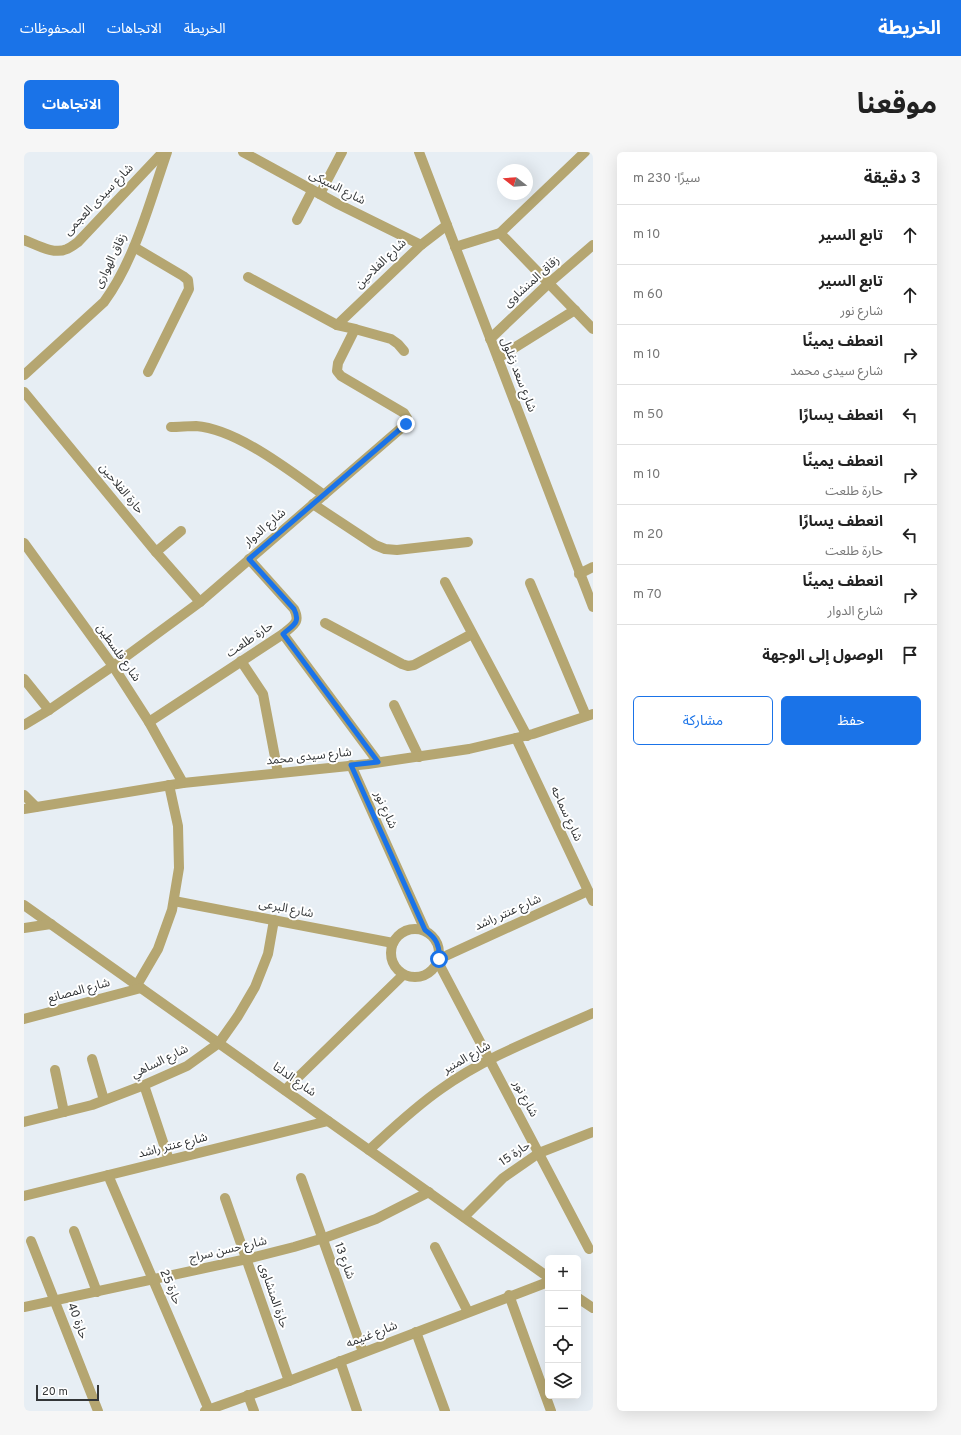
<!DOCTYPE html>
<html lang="ar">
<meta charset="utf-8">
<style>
:root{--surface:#fff;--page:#f6f6f6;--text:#222;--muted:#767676;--line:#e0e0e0;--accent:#1a73e8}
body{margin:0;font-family:Overpass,"Noto Sans Arabic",sans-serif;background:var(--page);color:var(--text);direction:rtl}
.controls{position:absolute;right:12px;bottom:12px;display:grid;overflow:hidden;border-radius:6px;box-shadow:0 4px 16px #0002}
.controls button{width:36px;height:36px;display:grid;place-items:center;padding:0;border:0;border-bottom:1px solid var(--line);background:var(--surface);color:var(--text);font:20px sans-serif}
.compass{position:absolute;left:473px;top:12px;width:36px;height:36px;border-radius:50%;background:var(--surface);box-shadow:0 4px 16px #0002;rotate:287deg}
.scale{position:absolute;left:12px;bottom:10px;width:63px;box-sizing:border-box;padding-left:4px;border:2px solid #333638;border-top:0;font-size:11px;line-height:14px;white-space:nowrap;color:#333638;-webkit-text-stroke:3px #fff;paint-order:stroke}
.stop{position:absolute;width:12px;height:12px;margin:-9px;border:3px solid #1a73e8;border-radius:50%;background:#fff}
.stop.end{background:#1a73e8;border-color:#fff;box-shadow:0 1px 4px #0008}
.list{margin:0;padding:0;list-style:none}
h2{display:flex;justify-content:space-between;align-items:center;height:52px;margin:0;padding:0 16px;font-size:17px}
h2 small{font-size:13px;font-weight:400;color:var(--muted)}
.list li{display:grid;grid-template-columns:26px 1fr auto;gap:12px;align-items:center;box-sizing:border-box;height:60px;padding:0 16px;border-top:1px solid var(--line)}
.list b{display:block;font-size:15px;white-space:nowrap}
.list p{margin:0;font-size:13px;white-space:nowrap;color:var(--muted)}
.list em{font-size:13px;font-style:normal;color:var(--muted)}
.actions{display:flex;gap:8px;padding:12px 16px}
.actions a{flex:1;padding:9px 0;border:1px solid var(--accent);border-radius:6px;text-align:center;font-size:14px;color:var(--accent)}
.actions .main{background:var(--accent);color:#fff}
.icon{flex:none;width:22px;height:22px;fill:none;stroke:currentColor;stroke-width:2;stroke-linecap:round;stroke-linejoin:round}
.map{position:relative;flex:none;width:569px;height:1259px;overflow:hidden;direction:ltr;border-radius:6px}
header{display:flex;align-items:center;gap:24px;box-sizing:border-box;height:56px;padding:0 20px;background:var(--accent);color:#fff}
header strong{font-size:19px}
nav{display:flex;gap:22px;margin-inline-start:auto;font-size:14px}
.intro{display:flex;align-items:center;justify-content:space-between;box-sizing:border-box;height:96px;padding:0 24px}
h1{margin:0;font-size:28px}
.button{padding:10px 18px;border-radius:6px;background:var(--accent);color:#fff;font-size:14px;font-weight:700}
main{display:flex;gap:24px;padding:0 24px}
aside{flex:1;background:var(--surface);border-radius:6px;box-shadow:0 4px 16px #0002}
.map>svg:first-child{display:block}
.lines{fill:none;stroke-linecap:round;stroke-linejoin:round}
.street{stroke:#b5a671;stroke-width:10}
.route{stroke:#1a73e8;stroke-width:5}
.labels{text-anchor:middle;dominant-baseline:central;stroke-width:4;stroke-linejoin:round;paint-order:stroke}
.street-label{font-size:12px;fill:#333638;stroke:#fff}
</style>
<header>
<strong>الخريطة</strong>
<nav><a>الخريطة</a><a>الاتجاهات</a><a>المحفوظات</a></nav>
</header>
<div class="intro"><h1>موقعنا</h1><a class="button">الاتجاهات</a></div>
<main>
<aside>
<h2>3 دقيقة<small>سيرًا · 230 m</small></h2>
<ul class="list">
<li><svg class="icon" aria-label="ahead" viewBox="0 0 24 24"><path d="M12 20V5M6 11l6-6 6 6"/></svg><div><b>تابع السير</b></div><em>10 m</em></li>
<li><svg class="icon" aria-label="ahead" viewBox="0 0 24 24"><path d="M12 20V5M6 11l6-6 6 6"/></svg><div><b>تابع السير</b><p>شارع نور</p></div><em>60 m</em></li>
<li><svg class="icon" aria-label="right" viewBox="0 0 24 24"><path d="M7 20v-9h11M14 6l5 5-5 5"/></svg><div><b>انعطف يمينًا</b><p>شارع سيدى محمد</p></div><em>10 m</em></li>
<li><svg class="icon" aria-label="left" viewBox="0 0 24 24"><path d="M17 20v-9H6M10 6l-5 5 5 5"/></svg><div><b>انعطف يسارًا</b></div><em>50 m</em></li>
<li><svg class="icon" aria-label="right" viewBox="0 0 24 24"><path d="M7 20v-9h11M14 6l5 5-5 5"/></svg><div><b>انعطف يمينًا</b><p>حارة طلعت</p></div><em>10 m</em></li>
<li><svg class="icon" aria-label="left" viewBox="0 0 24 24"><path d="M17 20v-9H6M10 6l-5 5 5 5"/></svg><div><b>انعطف يسارًا</b><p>حارة طلعت</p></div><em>20 m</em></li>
<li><svg class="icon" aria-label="right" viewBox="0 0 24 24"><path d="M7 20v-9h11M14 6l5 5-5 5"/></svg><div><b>انعطف يمينًا</b><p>شارع الدوار</p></div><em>70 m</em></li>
<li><svg class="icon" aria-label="arrive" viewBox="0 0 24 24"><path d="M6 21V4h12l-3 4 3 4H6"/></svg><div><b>الوصول إلى الوجهة</b></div></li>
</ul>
<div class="actions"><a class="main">حفظ</a><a>مشاركة</a></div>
</aside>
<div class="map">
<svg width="569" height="1259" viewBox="0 0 569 1259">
<rect width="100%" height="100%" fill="#e7eef4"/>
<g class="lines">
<!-- street -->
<g class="street">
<polyline points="219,0 314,52 397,93"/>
<polyline points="395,0 569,455"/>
<polyline points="296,42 318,0"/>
<polyline points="273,68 288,39"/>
<polyline points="476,81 569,177"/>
<path d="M0 88C13 93 30 103 43 97 47 95 51 92 54 90L139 0"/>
<polyline points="110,95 159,124 164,128 165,137 124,220"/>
<polyline points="431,95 476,81 561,0"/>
<polyline points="224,125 313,173 331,177 367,187 374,192 380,199"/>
<polyline points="313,173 397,93 423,73"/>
<polyline points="466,187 525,131 569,93"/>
<polyline points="474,206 551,158"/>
<path d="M0 223 80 150C111 108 126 49 143 0"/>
<polyline points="0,240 132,400 176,450"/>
<path d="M147 275C155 275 164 274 172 274 213 277 266 319 300 343"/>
<polyline points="289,352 351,393 361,397 373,398 444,390"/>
<polyline points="0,391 89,514 125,570 159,631"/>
<polyline points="132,400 157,379"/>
<polyline points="555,422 569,415"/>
<polyline points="421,430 503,584"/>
<polyline points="506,431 562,564"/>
<polyline points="301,471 378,512 384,514 390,513 448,482"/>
<polyline points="259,482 354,610"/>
<polyline points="217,509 239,542 254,621"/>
<polyline points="0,527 25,558"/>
<polyline points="370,553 395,605"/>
<path d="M125 570 259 482C269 473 277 471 270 457L225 407"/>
<polyline points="0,573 25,558 89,514 176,450 382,272 383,266 380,261 317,224 313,219 314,211 331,177"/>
<polyline points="492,586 569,749"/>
<polyline points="327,613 401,778"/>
<polyline points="0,643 12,655"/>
<polyline points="0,657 159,631 344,612 445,597 509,582 569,562"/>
<polyline points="150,749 369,791"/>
<polyline points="0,753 524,1125"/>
<polyline points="0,776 27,772"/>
<circle cx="391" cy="801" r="24"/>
<polyline points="415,807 564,739"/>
<polyline points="414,810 565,1097"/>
<polyline points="113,833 134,797 148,758 155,716 154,674 145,633"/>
<polyline points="0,867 117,836"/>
<polyline points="68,907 80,948"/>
<polyline points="31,918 40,960"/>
<polyline points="120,933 145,1008"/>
<polyline points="261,938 379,823"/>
<polyline points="0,970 68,953 120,933 163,914 195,891 214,864 231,835 244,802 250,768"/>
<path d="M345 998C368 977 391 955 417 937 463 904 518 884 569 861"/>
<polyline points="84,1023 185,1258"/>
<polyline points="277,1026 339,1200"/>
<polyline points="0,1044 304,969"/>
<polyline points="201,1046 265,1229"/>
<polyline points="440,1065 479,1026 515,1001 569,980"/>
<polyline points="50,1079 73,1140"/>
<polyline points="7,1089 74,1259"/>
<polyline points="411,1095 444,1160"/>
<polyline points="485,1143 527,1259"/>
<polyline points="554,1146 569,1156"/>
<polyline points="0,1155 223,1107 270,1095 303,1085 352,1067 405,1040"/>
<polyline points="392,1180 421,1259"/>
<polyline points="316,1209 333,1259"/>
<polyline points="224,1243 230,1259"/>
<polyline points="181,1259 265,1229 524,1130"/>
</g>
</g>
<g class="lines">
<!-- route -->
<path class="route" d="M382 272 225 407 270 457C277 471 269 473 259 482L354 610 327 613 401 778C412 786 416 793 415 807"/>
</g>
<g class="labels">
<!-- street labels -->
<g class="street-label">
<text transform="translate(313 36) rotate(27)">شارع السبكى</text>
<text transform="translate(75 48) rotate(-46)">شارع سيدى العجمى</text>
<text transform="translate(87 109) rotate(-64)">زقاق الهوارى</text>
<text transform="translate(357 112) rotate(-44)">شارع الفلاحين</text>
<text transform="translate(508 130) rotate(-42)">زقاق المنشاوى</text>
<text transform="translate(494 223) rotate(69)">شارع سعد زغلول</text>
<text transform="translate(97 337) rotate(50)">حارة الفلاحين</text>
<text transform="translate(241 376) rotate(-41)">شارع الدوار</text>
<text transform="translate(226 488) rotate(-34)">حارة طلعت</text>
<text transform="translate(94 501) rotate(55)">شارع فلسطين</text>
<text transform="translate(285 605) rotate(-6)">شارع سيدى محمد</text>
<text transform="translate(361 658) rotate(66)">شارع نور</text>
<text transform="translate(542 662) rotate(65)">شارع سماحه</text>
<text transform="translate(262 757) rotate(11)">شارع البرعى</text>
<text transform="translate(484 761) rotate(-24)">شارع عنتر راشد</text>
<text transform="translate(55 839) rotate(-15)">شارع المصانع</text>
<text transform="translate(443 906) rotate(-30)">شارع المنير</text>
<text transform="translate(136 910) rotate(-26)">شارع الساهي</text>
<text transform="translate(270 928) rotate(35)">شارع الدلتا</text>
<text transform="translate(501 947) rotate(62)">شارع نور</text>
<text transform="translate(149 994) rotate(-14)">شارع عنتر راشد</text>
<text transform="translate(491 1002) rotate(-34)">حارة 15</text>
<text transform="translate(204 1098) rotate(-13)">شارع حسن سراج</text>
<text transform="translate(320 1109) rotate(70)">شارع 13</text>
<text transform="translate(146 1135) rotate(67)">حارة 25</text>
<text transform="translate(249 1144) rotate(71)">حارة المنشاوى</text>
<text transform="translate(53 1169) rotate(69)">حارة 40</text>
<text transform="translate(348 1183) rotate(-21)">شارع غنيمه</text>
</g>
</g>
</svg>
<div class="controls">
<button>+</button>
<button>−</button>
<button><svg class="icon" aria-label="locate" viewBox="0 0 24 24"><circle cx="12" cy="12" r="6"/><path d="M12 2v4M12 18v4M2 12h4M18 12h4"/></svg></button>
<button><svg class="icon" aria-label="layers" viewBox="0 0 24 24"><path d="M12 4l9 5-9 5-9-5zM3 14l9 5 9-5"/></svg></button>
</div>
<svg class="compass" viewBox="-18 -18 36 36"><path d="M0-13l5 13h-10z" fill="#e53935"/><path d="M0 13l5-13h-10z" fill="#767676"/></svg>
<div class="scale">20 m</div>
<div class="stop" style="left:415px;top:807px"></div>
<div class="stop end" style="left:382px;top:272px"></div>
</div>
</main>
